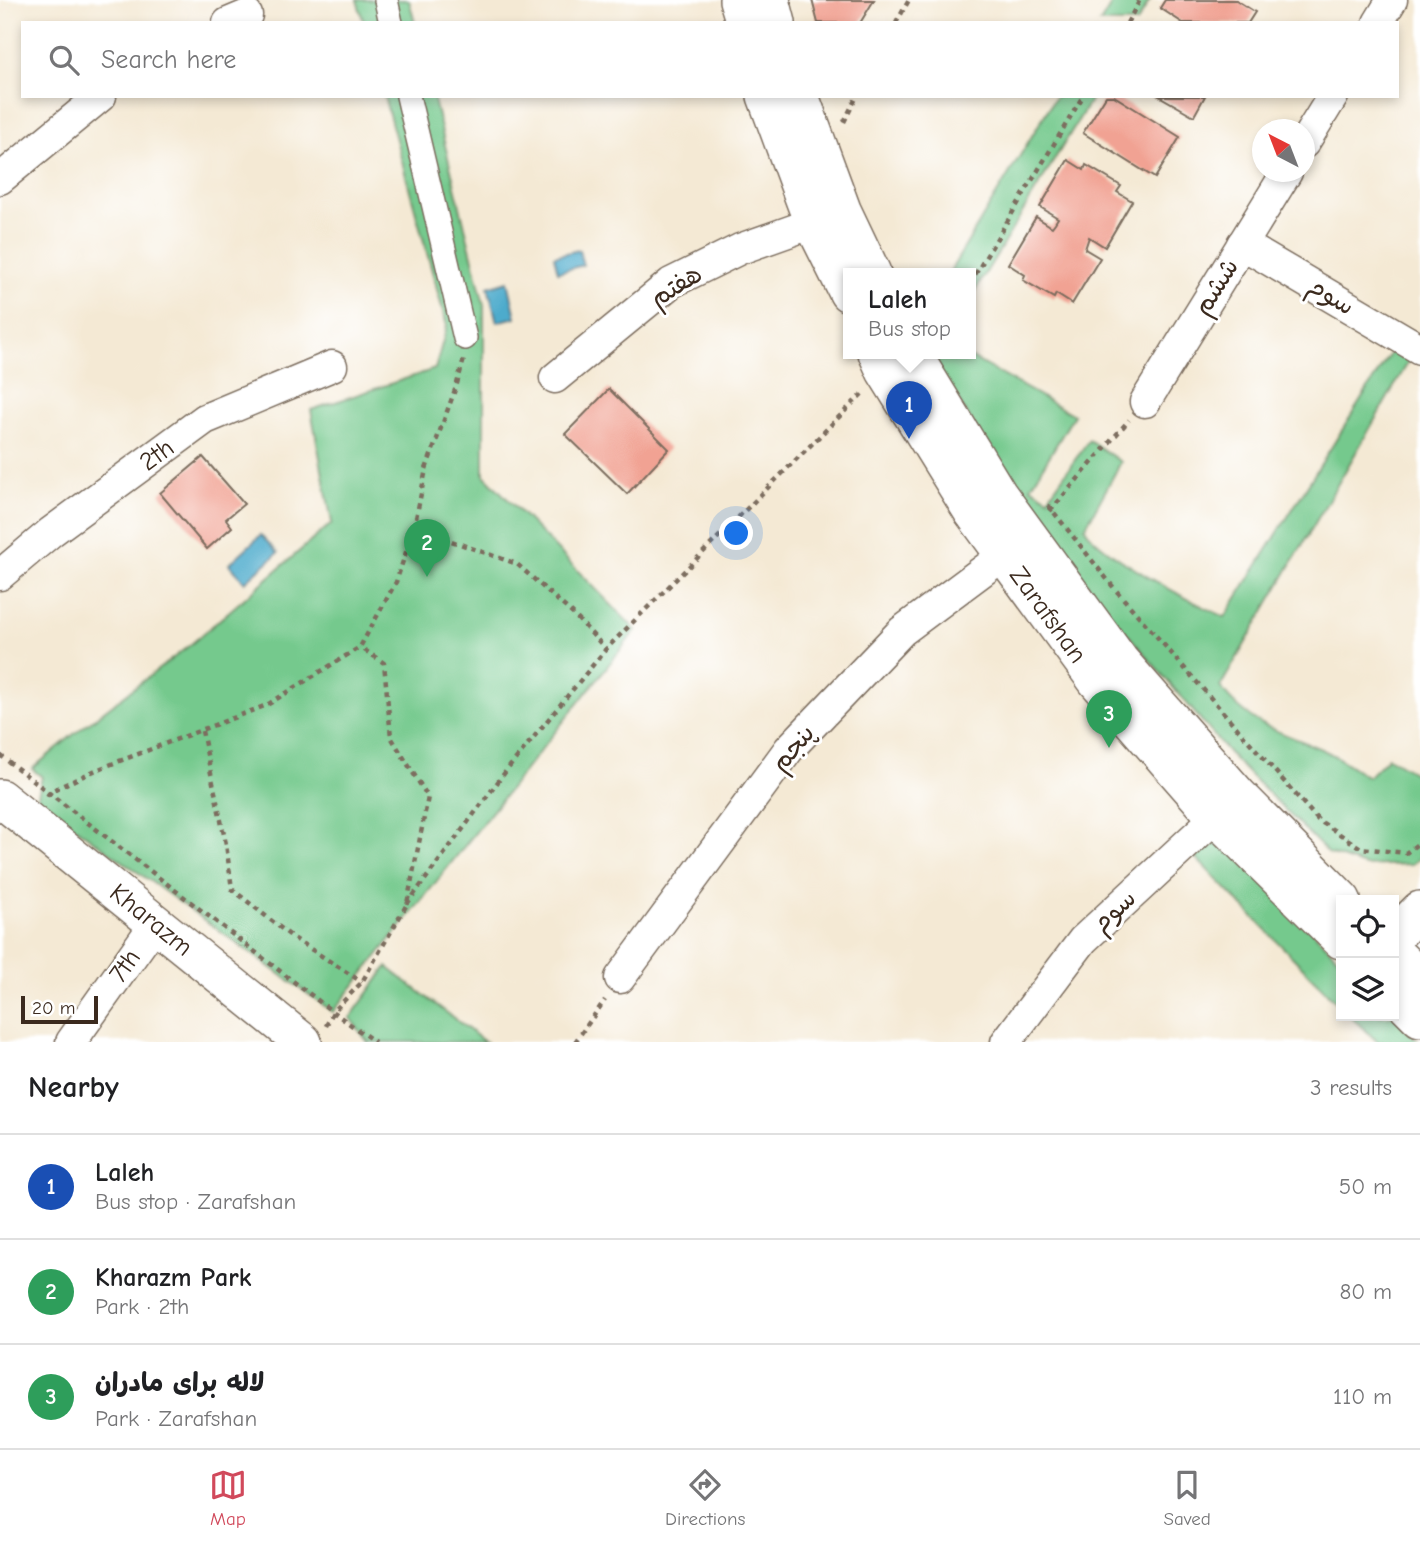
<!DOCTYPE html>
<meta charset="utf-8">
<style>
:root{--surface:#fff;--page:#f2f2f2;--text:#202124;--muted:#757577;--line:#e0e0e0;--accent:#d1495b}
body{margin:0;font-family:"Comic Neue","Playpen Sans Arabic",sans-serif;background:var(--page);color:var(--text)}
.controls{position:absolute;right:21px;bottom:21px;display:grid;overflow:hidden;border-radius:0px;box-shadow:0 4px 10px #0003}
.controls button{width:63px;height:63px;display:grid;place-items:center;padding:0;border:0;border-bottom:2px solid var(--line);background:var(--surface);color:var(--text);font:35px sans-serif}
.compass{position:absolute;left:1252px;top:119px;width:63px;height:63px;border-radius:50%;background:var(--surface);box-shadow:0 4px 10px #0003;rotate:318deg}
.scale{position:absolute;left:21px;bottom:18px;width:77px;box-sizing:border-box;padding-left:7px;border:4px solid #3b2a1e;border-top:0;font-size:19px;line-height:24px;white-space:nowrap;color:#3b2a1e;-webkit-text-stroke:5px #fff;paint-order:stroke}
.you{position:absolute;left:737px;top:534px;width:24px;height:24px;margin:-18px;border:5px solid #fff;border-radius:50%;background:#1a73e8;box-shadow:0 0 0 10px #1a73e833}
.badge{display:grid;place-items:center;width:46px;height:46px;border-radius:50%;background:var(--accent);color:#fff;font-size:23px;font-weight:700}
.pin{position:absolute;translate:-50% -58px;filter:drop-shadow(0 2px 4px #0008)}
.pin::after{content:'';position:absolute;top:37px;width:24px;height:21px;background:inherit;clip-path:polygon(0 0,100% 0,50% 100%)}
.popup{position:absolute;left:843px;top:268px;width:133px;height:91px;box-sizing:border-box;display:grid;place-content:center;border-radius:0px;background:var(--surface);filter:drop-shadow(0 2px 5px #0005);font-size:23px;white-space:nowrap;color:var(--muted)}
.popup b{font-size:26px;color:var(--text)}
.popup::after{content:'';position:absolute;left:50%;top:100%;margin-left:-14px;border:14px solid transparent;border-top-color:var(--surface)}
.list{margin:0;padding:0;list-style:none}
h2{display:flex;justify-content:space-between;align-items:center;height:91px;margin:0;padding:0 28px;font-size:30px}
h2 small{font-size:23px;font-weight:400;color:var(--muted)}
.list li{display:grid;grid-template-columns:46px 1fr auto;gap:21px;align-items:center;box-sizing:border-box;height:105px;padding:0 28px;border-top:2px solid var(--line)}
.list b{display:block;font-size:26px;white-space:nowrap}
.list p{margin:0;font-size:23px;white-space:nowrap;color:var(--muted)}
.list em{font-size:23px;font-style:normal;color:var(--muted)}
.icon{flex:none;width:38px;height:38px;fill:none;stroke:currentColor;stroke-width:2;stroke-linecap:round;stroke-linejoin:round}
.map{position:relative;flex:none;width:1420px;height:1042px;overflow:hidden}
.search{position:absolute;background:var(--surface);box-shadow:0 4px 10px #0003;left:21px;right:21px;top:21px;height:77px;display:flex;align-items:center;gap:18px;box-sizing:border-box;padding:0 24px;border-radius:0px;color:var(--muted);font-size:26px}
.sheet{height:406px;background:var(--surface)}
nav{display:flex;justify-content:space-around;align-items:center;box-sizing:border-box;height:98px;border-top:2px solid var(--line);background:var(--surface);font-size:19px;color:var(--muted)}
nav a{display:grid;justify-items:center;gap:4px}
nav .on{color:var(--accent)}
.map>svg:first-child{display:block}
.green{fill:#74c98d;stroke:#587a56;stroke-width:2}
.water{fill:#4eabcc;stroke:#446a75;stroke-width:2}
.building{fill:#f1a293}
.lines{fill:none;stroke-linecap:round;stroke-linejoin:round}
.pedestrian-casing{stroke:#7c6d5e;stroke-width:26}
.minor-casing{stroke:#7c6d5e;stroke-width:33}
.tertiary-casing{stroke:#7c6d5e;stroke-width:40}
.path{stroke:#7c6d5e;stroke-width:4.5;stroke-dasharray:5 5;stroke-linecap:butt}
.pedestrian{stroke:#fff;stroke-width:23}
.minor{stroke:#fff;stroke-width:30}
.tertiary{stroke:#fff;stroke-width:37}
.labels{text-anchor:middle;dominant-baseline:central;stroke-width:6;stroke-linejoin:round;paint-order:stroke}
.street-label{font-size:26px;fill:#3b2a1e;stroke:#fff}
</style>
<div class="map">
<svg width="1420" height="1042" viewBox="0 0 1420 1042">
<rect width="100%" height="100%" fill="#fff"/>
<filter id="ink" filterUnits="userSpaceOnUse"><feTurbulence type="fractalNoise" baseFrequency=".0143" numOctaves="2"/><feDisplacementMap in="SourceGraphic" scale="14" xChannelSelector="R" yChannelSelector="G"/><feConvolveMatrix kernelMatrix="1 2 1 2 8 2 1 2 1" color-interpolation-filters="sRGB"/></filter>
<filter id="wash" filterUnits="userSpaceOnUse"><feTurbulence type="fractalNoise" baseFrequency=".00686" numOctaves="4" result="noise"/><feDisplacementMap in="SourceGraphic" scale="28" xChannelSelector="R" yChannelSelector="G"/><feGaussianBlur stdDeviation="1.57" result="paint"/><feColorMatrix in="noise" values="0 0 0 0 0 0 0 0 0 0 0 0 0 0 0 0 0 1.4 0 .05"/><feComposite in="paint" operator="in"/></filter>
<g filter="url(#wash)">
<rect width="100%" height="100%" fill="#f4e9d4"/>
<!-- green -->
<g class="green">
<polygon points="357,0 409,0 415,23 364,23"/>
<polygon points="1114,0 1150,0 1137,23 1100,23"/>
<polygon points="384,96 433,96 484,305 484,475 636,630 333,1012 37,800 42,777 32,769 74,734 190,645 332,523 311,410 435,369 447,326"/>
<polygon points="1056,96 1093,96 970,299 970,273 949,273"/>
<path d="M1391 352 1409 361 1220 687C1251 727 1277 730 1321 749 1338 756 1353 768 1368 777L1388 757 1420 776V858L1412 864 1365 866 1329 854 1235 760 1107 610 1008 479 928 353H950L970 357 1074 415 1031 487 1048 498 1089 440 1121 462 1085 528C1100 555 1194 603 1225 617Z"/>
<polygon points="1212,835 1226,841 1341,961 1341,1007 1190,852"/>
<polygon points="387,967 485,1042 368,1042 350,1018"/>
<polygon points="1350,1016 1394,1016 1419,1042 1378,1042"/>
</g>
<!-- water -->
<g class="water">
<polygon points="579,250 583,265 558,272 554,256"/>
<polygon points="508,281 516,317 497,322 488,287"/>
<polygon points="261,535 278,553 245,582 229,564"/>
</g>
<g id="blocks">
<!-- building -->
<g class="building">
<polygon points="812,0 874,0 860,23 818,23"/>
<polygon points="1165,0 1236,0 1255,12 1248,23 1183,23 1160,8"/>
<polygon points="1106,96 1114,96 1180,137 1155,178 1083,133"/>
<polygon points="1159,96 1205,96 1194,116"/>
<polygon points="1068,160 1084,170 1086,165 1121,186 1117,192 1132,201 1105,247 1089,237 1085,249 1100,258 1072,304 1056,294 1054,298 1023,280 1025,275 1008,264 1036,217 1052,227 1055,223 1058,218 1040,207"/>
<polygon points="609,389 669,449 627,494 565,434"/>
<polygon points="203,457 244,504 226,519 232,527 207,549 160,493"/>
</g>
</g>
</g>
<g filter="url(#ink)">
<use href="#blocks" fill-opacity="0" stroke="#7c6d5e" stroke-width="2"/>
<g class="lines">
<defs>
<g id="pedestrian">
<polyline points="386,0 391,23"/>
<polyline points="408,96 465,338"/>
</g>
<g id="minor">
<polyline points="228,23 247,15"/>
<polyline points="1378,23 1392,0"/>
<polyline points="1304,143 1333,96"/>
<polyline points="0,179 101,96"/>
<polyline points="1242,244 1420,349"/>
<polyline points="555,378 671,283 740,249 813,223"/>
<polyline points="1145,402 1287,172"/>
<polyline points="0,575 51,532 205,419 332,366"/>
<polyline points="620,978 789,749 902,631 1004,555"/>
<polyline points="71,1042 155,924"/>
<polyline points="1006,1042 1083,940 1231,803"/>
</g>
<g id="tertiary">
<polyline points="738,0 745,23"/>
<polyline points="771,0 777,23"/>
<polyline points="766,96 813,223 848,293"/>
<polyline points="800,96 842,210 872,273"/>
<polyline points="877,353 885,371 972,511 1096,680 1216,817 1341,940"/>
<polyline points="912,353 998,494 1120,661 1238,795 1342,900"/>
<polyline points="0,798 303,1042"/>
<polyline points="1394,936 1420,910"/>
<polyline points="1394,953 1420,978"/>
<polyline points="1394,992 1420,1018"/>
</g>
</defs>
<!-- pedestrian casing -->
<use href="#pedestrian" class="pedestrian-casing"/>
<!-- minor casing -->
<use href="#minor" class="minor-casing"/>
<!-- tertiary casing -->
<use href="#tertiary" class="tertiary-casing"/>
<!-- path -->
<g class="path">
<polyline points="896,23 909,0"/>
<polyline points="1127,23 1140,0"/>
<polyline points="844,122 857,96"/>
<polyline points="970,283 1083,96"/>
<polyline points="1048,505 1114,588 1318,820 1361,848 1406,853 1420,842"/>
<polyline points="1050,511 1129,420"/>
<polyline points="414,528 517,564 573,614 606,649"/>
<polyline points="202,731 226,844 232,889 292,937 362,982"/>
<polyline points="0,755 333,1012 375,1042"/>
<polyline points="47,796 53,790 96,770 267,705 360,647 396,582 414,528 426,469 456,387 464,359"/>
<polyline points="407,904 506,771 606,649 862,394"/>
<polyline points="326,1026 333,1012 362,982 407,904 428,797 391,737 384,663 360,647"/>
<polyline points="575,1042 605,1000"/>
</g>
<!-- pedestrian -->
<use href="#pedestrian" class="pedestrian"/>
<!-- minor -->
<use href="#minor" class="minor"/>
<!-- tertiary -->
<use href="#tertiary" class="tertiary"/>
</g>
</g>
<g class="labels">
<!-- street labels -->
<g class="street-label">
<text transform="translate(676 286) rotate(-32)">هفتم</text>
<text transform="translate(1216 287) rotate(-58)">ششم</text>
<text transform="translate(1331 296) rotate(31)">سوم</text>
<text transform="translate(157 455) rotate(-36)">2th</text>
<text transform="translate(1048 615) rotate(54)">Zarafshan</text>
<text transform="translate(793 748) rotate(-50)">پنجم</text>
<text transform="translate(1114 911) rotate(-43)">سوم</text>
<text transform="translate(151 920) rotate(39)">Kharazm</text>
<text transform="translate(125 966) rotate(-55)">7th</text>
</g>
</g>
</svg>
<div class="controls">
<button><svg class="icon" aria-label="locate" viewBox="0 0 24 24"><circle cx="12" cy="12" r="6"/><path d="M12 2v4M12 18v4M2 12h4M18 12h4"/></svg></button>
<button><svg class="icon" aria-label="layers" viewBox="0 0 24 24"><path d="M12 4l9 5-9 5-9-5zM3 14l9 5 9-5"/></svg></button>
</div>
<svg class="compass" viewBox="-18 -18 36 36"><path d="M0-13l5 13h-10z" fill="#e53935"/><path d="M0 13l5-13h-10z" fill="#757577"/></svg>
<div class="scale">20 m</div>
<div class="you"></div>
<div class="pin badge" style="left:909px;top:439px;background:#1a4fb4">1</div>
<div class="popup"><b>Laleh</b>Bus stop</div>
<div class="pin badge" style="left:427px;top:577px;background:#2e9e5b">2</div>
<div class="pin badge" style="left:1109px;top:748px;background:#2e9e5b">3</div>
<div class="search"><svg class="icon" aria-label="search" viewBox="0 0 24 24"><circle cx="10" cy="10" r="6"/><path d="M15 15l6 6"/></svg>Search here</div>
</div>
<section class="sheet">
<h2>Nearby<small>3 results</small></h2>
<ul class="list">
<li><span class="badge" style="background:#1a4fb4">1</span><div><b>Laleh</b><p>Bus stop · Zarafshan</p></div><em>50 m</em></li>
<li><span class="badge" style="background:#2e9e5b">2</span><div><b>Kharazm Park</b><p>Park · 2th</p></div><em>80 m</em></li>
<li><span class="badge" style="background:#2e9e5b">3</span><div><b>لاله برای مادران</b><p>Park · Zarafshan</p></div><em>110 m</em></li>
</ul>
</section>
<nav>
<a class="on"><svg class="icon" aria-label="map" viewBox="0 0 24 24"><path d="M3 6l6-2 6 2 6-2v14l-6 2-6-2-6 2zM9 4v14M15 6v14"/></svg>Map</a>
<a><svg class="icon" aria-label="directions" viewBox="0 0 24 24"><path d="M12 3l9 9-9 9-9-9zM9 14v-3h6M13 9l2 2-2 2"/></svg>Directions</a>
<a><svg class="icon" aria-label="saved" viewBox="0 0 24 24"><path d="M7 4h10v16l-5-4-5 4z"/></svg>Saved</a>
</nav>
